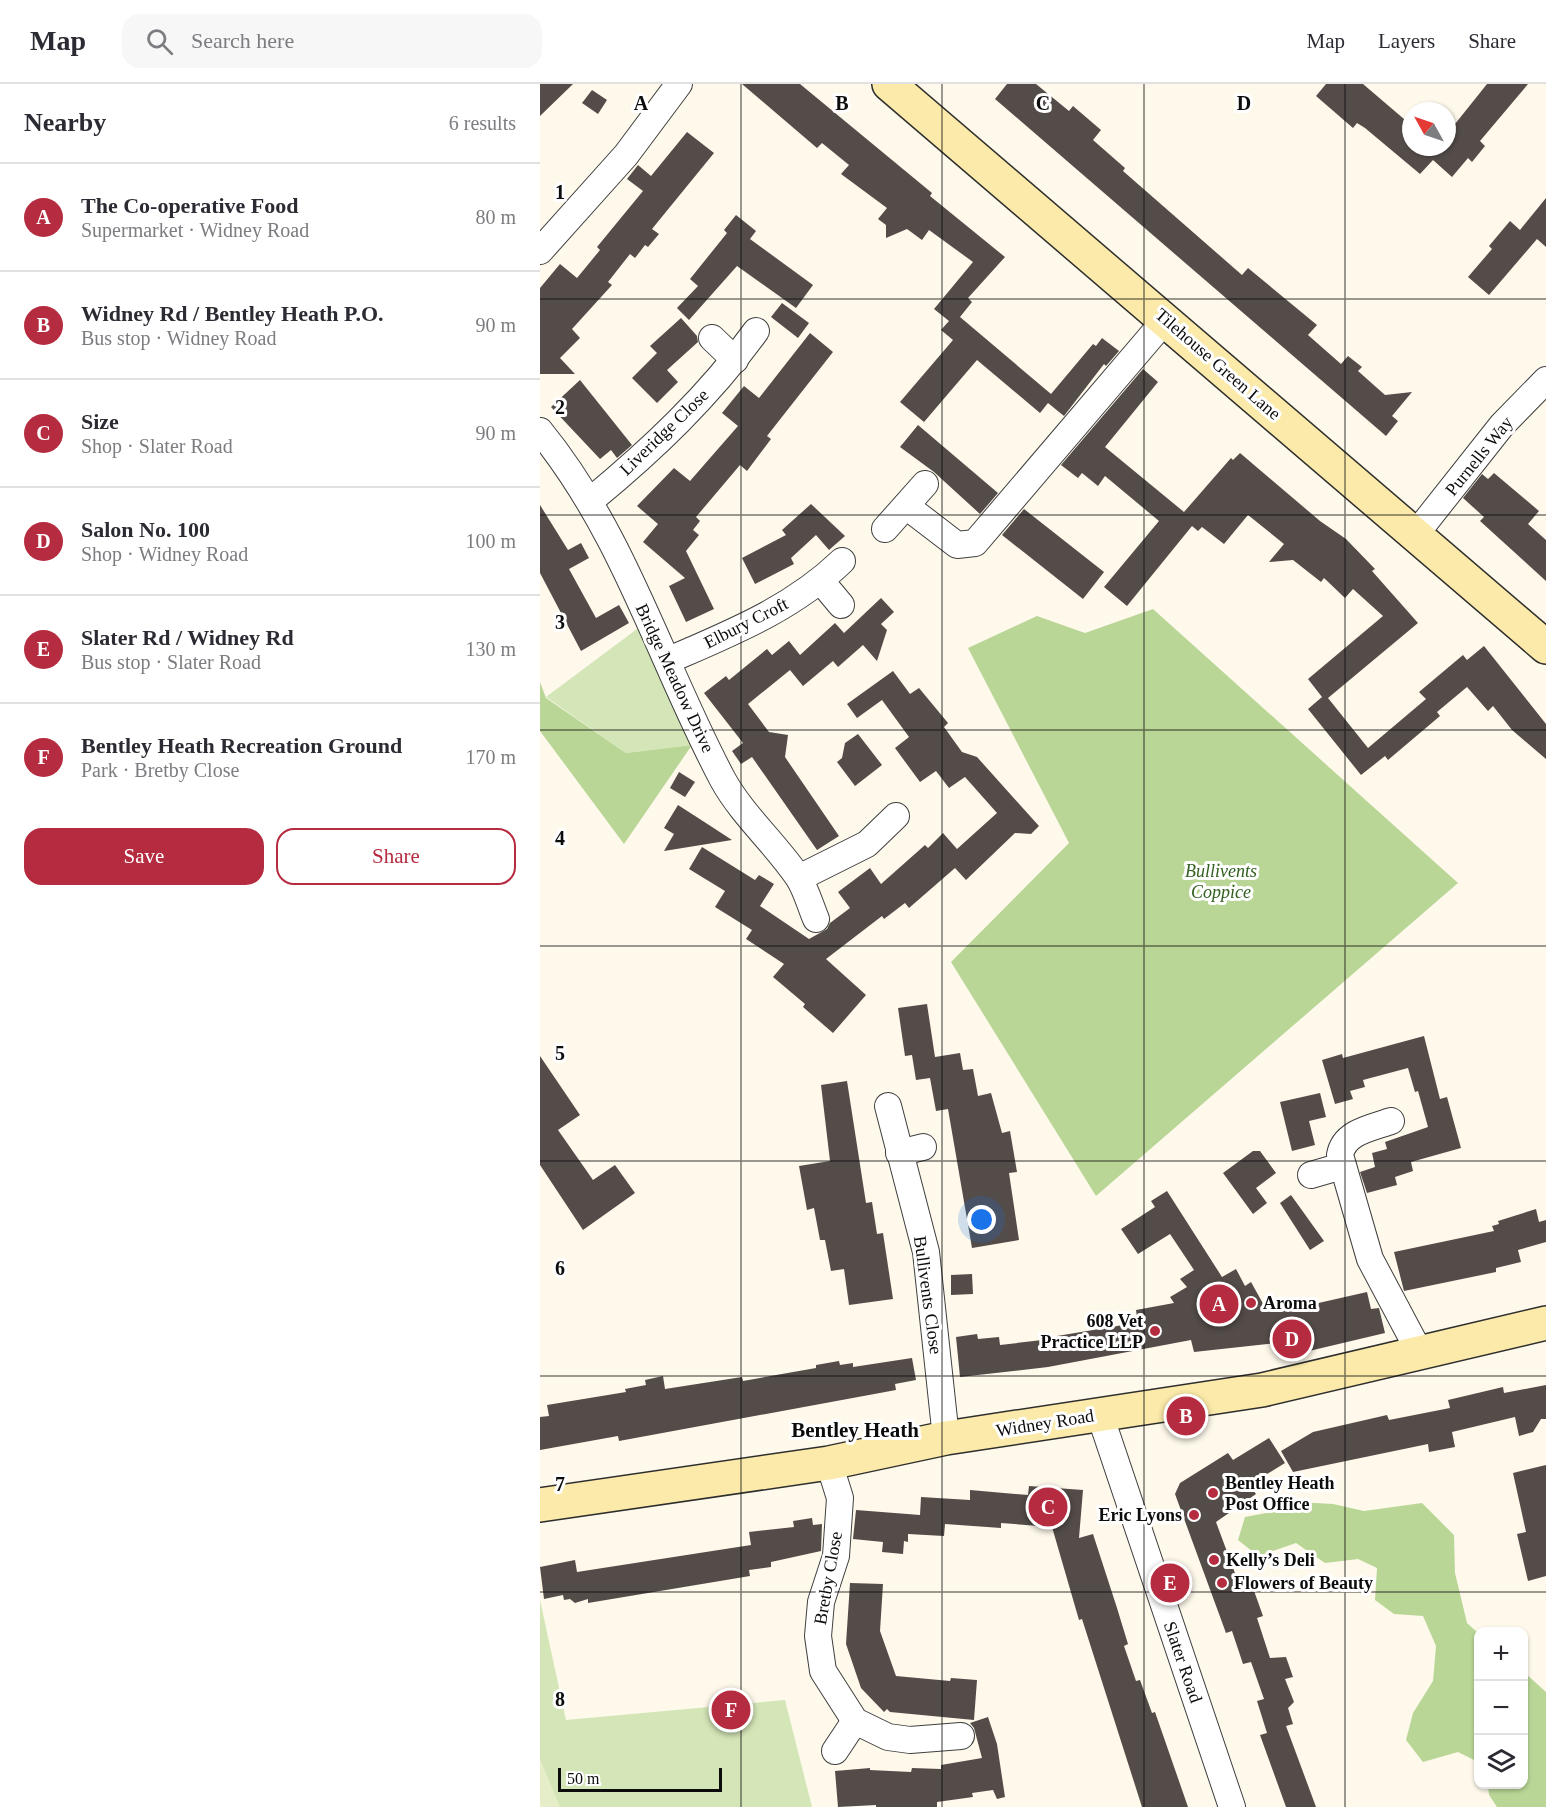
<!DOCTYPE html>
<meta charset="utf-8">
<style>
:root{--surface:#fff;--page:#f7f7f7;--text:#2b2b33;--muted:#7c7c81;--line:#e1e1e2;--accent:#b52b3f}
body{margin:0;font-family:Georgia,serif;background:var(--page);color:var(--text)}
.controls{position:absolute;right:18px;bottom:18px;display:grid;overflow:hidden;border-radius:12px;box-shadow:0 2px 4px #0004}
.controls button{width:54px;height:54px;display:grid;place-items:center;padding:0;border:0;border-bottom:2px solid var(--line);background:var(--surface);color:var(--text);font:30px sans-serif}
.compass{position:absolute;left:862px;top:18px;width:54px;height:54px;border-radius:50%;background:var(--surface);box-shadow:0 2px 4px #0004;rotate:310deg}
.scale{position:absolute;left:18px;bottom:15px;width:164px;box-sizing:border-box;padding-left:6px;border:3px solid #0c0c0c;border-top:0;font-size:16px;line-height:21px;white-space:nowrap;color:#0c0c0c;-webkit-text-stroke:4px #fff;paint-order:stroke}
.you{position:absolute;left:442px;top:1136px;width:21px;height:21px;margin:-15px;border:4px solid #fff;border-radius:50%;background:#1a73e8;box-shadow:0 0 0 9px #1a73e833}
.badge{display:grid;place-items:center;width:39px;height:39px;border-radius:50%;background:var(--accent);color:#fff;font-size:20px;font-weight:700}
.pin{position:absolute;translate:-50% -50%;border:3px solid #fff;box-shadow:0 2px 6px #0006}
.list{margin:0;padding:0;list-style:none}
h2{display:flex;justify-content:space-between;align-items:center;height:78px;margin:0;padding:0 24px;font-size:26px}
h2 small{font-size:20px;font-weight:400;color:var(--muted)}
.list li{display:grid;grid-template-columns:39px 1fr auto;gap:18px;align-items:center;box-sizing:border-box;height:108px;padding:0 24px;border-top:2px solid var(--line)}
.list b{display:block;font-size:22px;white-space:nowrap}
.list p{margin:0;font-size:20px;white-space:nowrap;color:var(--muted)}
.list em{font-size:20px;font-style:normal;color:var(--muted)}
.actions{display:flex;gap:12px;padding:18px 24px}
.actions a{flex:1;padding:14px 0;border:2px solid var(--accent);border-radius:18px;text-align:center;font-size:21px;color:var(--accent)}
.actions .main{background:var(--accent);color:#fff}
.icon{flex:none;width:33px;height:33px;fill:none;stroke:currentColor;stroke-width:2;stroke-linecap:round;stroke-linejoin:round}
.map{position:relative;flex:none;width:1006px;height:1723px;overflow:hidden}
header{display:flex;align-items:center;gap:36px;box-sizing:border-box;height:84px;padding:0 30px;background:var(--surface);border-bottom:2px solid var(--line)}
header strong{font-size:28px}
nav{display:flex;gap:33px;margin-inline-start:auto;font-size:21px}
.search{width:420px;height:54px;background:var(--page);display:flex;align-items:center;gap:15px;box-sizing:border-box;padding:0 21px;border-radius:18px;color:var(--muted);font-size:22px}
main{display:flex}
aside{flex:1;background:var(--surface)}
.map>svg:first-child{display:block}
.green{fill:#d4e6b7}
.forest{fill:#bad697}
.pitch{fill:#e5eec8}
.building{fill:#544c49}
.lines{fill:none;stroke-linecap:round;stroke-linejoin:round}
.street-casing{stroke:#3f3f3f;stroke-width:28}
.secondary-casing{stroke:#2e2e2e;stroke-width:36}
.street{stroke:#fff;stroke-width:26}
.secondary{stroke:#fbeaa9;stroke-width:33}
.grid{fill:none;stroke:#0c0c0c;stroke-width:1.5;stroke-opacity:0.55}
.poi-dot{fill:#b52b3f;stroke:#fff;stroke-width:2}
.labels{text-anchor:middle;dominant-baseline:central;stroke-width:6;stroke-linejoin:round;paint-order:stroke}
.street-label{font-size:18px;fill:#0c0c0c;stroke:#fff}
.park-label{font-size:18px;font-style:italic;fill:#336020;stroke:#fff}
.poi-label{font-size:18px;font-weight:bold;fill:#0c0c0c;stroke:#fff;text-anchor:start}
.quarter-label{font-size:21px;font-weight:bold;fill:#0c0c0c;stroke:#fff}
.grid-label{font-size:20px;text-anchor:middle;font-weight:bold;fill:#0c0c0c;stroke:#fff;stroke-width:6;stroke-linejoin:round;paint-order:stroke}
</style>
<header>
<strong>Map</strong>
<div class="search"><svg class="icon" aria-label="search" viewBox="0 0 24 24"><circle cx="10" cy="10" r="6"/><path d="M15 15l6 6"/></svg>Search here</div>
<nav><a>Map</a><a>Layers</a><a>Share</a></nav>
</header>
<main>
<aside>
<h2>Nearby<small>6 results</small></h2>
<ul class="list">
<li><span class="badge">A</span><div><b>The Co-operative Food</b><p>Supermarket · Widney Road</p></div><em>80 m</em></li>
<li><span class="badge">B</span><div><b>Widney Rd / Bentley Heath P.O.</b><p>Bus stop · Widney Road</p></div><em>90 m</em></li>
<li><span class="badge">C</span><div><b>Size</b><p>Shop · Slater Road</p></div><em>90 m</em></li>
<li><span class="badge">D</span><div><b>Salon No. 100</b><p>Shop · Widney Road</p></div><em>100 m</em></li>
<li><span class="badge">E</span><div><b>Slater Rd / Widney Rd</b><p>Bus stop · Slater Road</p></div><em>130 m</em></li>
<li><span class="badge">F</span><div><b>Bentley Heath Recreation Ground</b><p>Park · Bretby Close</p></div><em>170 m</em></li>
</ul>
<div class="actions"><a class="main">Save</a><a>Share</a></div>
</aside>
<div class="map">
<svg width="1006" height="1723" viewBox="0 0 1006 1723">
<rect width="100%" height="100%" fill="#fef9eb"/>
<!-- green -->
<g class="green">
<polygon points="101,542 152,661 86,669 6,613"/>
<polygon points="0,1516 26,1636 245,1616 272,1723 0,1723"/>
</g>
<!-- forest -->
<g class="forest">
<polygon points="613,525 918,799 556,1112 411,878 529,759 428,564 497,532 545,549"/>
<polygon points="0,598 6,614 86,669 152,661 84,760 0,647"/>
<polygon points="758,1418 793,1420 824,1427 882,1419 914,1451 915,1489 927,1539 938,1549 938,1678 918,1668 883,1678 866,1656 873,1629 893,1597 896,1562 883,1532 854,1530 835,1516 837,1484 818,1475 785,1479 756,1459 718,1472 698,1456 705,1433 737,1427"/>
<polygon points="984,1588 1006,1608 1006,1723 957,1723 949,1711 948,1701 984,1700"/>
</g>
<!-- pitch -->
<polygon class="pitch" points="0,1675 20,1723 0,1723"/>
<!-- building -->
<g class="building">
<polygon points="0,0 33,0 0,32"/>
<polygon points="202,0 260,0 392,109 390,112 465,173 428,214 432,218 420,233 511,310 553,260 556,262 562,254 579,267 566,282 564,280 524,332 508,319 500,329 437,276 384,338 360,318 413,256 401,246 409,237 394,225 433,178 389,146 382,156 367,145 346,154 346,141 338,135 347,124 301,90 309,81 282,59 277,64"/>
<polygon points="467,0 496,0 529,27 533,22 561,46 553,56 585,84 583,87 702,191 708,184 777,241 768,251 801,280 808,272 822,283 818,287 845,311 872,308 852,332 858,337 846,352 455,15"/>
<polygon points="786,0 823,0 871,41 871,63 907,63 907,50 947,0 988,0 940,57 945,62 932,78 928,74 912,93 893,76 880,90 825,44 817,39 813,44 776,12"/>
<polygon points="52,6 67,16 58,30 42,19"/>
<polygon points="147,48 174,69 112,145 119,150 108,163 105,161 95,174 90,170 68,198 72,201 32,245 40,254 20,274 35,290 0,290 0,204 20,180 37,194 60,166 57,163 103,107 87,95 98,81 111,92"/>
<polygon points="1006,114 1006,163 997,155 949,211 928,193 952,165 949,162 970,137 980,146"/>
<polygon points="196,131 216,147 210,155 273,201 256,224 197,182 149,236 137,224 158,202 150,195 187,149 184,146"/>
<polygon points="242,219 269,239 258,254 231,233"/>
<polygon points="141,234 157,252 158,258 127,286 138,298 117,319 92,294 117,269 110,262"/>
<polygon points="270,249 293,268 227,352 231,355 207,387 200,381 156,433 160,437 153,446 159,451 146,467 174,525 146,538 129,502 145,494 103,458 118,440 97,422 134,384 150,397 198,342 182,329 204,302 219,314"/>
<polygon points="603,285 618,298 565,363 644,428 691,374 693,376 700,369 780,437 806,455 835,485 832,487 878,539 788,614 828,664 886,615 879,608 923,571 927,576 944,562 1006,640 1006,675 972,646 953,622 948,627 927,603 897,628 900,632 848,676 845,672 821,691 768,625 782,613 768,595 843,532 813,505 805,514 784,494 781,498 753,476 729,478 744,460 708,431 684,460 662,443 658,447 652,442 587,522 564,503 619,437 565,392 558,402 542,389 538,394 521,381"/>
<polygon points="40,296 92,361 77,374 71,366 60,375 11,323"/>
<polygon points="378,341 458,409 440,430 394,388 360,363"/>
<polygon points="954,389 999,427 988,440 1006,456 1006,497 940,437 944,433 923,414 942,390 948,395"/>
<polygon points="271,420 305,452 289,466 276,451 251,474 254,480 215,500 202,474 246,451 242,446"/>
<polygon points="0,421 28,466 41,459 49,474 29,485 56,534 79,521 89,539 41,567 0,489"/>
<polygon points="484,425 564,488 543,515 462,451"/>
<polygon points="341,514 354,528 341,540 347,546 337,577 323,561 298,583 293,577 263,602 250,586 208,620 229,648 248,651 245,673 299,752 277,766 212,673 201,680 192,667 203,659 164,609 186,592 189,596 227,565 232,571 249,557 260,571 295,539 304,549"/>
<polygon points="353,587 370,610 379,604 408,639 404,643 422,668 437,673 499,742 491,750 475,749 426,796 415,784 369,824 365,819 344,835 342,832 286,875 326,911 293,949 263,923 265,920 233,893 244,880 206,855 212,846 175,823 185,807 149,785 162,763 215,796 219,791 234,800 220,822 269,855 287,845 290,839 310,824 298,808 330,784 341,800 385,761 388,764 403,749 417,765 457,729 425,693 409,704 396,687 380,698 355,664 369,653 342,616 317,634 307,620"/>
<polygon points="318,650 342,681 315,702 297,678 302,674 305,659"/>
<polygon points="139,688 155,698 145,713 130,704"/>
<polygon points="138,721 169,741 192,756 124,767 134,750 124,744"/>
<polygon points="387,920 395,973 420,969 423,986 433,985 438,1012 451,1009 462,1049 470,1047 477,1088 469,1089 479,1156 432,1164 408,1025 396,1027 390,994 376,996 372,971 365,972 358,924"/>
<polygon points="884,952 900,1015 907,1013 921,1064 871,1078 873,1087 855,1093 857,1101 827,1109 820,1088 835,1083 832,1069 847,1065 845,1058 888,1043 878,1007 875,1008 868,984 823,996 825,1003 810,1007 813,1015 795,1020 782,976 802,970 803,974"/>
<polygon points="0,972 40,1031 18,1046 53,1096 75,1081 95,1109 43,1146 0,1081"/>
<polygon points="307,997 326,1119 332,1118 337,1150 343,1149 353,1215 309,1221 304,1185 291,1187 285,1156 280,1156 274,1124 267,1126 259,1082 290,1077 281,1001"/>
<polygon points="780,1009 786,1033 769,1037 775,1061 752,1067 740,1018"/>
<polygon points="713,1067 720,1067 736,1089 716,1104 727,1119 713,1130 683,1089"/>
<polygon points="627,1107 682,1193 696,1185 705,1202 711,1198 726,1225 751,1219 752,1225 827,1208 831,1225 839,1224 845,1249 748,1272 745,1258 654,1268 651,1256 508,1283 420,1293 416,1253 437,1250 438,1255 459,1253 460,1261 511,1255 511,1253 583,1241 582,1235 597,1233 596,1226 634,1219 630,1213 647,1203 640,1195 654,1186 630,1150 598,1170 581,1145 615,1123 611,1117"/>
<polygon points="751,1111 784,1157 770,1166 740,1119"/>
<polygon points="996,1125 999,1138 1006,1136 1006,1158 978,1166 981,1178 956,1184 956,1188 864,1207 854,1168 954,1147 952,1142 959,1140 958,1137"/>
<polygon points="432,1190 433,1210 411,1211 411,1191"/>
<polygon points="372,1274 376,1296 355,1300 356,1306 79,1357 78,1352 0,1366 0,1333 9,1332 7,1321 86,1308 85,1305 106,1301 105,1296 123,1292 125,1305 202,1293 203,1297 276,1284 276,1281 299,1277 300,1281 313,1279 313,1283"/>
<polygon points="1006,1301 1006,1335 1001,1335 993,1348 979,1352 975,1333 912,1348 915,1363 889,1368 888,1360 753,1388 741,1367 773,1348 847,1331 849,1336 910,1324 908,1316 963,1303 964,1309"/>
<polygon points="729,1354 745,1379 709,1401 716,1410 676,1438 702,1508 713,1504 723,1532 717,1534 730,1574 746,1573 753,1593 745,1595 754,1618 748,1624 753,1640 746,1642 776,1723 746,1723 720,1651 727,1649 717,1617 724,1615 711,1578 703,1580 692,1547 686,1549 635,1410 640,1399 688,1369 693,1376"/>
<polygon points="1006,1381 1006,1492 988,1497 977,1450 986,1448 973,1389"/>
<polygon points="489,1402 543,1406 539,1454 553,1450 577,1524 588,1560 584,1562 596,1597 600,1596 612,1629 615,1628 648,1723 602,1723 542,1535 539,1536 512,1443 461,1439 461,1444 405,1440 404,1452 368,1450 368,1458 364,1457 363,1470 342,1468 343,1458 313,1455 316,1426 380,1431 381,1413 430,1416 430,1406 488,1411"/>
<polygon points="272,1434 273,1441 282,1440 281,1467 231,1478 231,1483 209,1486 210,1492 48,1519 48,1515 35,1519 30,1515 24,1516 23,1511 4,1515 0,1483 35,1476 37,1488 211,1461 209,1448 254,1443 253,1437"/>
<polygon points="310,1499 343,1500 340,1547 356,1592 410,1597 411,1594 437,1596 434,1636 350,1628 347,1625 344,1628 321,1604 306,1560"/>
<polygon points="448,1633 457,1660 465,1713 457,1715 453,1706 432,1709 433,1713 397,1718 397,1723 336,1723 336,1721 298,1723 295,1687 330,1684 330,1686 371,1688 372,1684 401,1685 401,1681 442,1674 434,1644 430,1639"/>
</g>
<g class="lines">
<defs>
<g id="street">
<polyline points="0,167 86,71 139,0"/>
<polyline points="172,254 195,276"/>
<path d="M0 347C85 451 121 580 183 696 203 732 235 759 258 793 266 805 270 821 276 835"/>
<path d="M50 417C112 366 169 312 216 247"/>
<polyline points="366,422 417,461 435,459 626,235"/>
<polyline points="345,445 385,400"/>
<polyline points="875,451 962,341 1006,296"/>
<polyline points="281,497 301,521"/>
<path d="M129 576C191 549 252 525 302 477"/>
<polyline points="259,794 327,760 356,732"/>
<polyline points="348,1022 386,1168 406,1354"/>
<path d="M851 1037C831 1044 804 1048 800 1071L830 1175 881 1271"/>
<polyline points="359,1069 383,1063"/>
<polyline points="771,1091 802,1082"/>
<polyline points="560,1331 692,1723"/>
<polyline points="289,1379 300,1414 296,1472 281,1518 278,1552 283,1587 315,1637 348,1653 370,1656 421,1652"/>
<polyline points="295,1667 315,1637"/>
</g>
<g id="secondary">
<polyline points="349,0 1006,563"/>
<polyline points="0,1421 289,1379 406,1354 722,1306 1006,1239"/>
</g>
</defs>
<!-- street casing -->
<use href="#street" class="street-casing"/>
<!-- secondary casing -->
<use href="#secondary" class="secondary-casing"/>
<!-- street -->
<use href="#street" class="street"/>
<!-- secondary -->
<use href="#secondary" class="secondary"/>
</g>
<!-- grid -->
<path class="grid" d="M201 0V1723M402 0V1723M604 0V1723M805 0V1723M0 215H1006M0 431H1006M0 646H1006M0 862H1006M0 1077H1006M0 1292H1006M0 1508H1006"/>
<!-- markers -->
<g class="poi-dot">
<circle cx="711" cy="1219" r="6"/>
<circle cx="615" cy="1247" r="6"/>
<circle cx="673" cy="1409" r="6"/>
<circle cx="654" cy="1431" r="6"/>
<circle cx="674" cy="1476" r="6"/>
<circle cx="682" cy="1499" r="6"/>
</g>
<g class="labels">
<!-- street labels -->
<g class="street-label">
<text transform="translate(678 280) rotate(41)">Tilehouse Green Lane</text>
<text transform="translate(124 348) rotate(-44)">Liveridge Close</text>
<text transform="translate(939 372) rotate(-51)">Purnells Way</text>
<text transform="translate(206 539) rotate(-27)">Elbury Croft</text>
<text transform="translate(135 594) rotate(65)">Bridge Meadow Drive</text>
<text transform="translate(388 1211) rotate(82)">Bullivents Close</text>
<text transform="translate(505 1339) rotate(-9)">Widney Road</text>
<text transform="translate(288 1494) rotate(-80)">Bretby Close</text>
<text transform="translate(643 1578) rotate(71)">Slater Road</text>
</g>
<!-- park labels -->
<g class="park-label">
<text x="681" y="787">Bullivents<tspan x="681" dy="21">Coppice</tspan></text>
</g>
<!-- poi labels -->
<g class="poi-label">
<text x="723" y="1219">Aroma</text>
<text x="603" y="1237" text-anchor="end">608 Vet<tspan x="603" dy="21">Practice LLP</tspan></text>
<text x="685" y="1399">Bentley Heath<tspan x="685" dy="21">Post Office</tspan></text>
<text x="642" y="1431" text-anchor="end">Eric Lyons</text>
<text x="686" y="1476">Kelly’s Deli</text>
<text x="694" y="1499">Flowers of Beauty</text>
</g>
<!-- quarter labels -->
<g class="quarter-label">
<text x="315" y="1346">Bentley Heath</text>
</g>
</g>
<g class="grid-label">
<text x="101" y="26">A</text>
<text x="302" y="26">B</text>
<text x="503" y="26">C</text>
<text x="704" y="26">D</text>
<text x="20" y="115">1</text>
<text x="20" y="330">2</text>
<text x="20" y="545">3</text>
<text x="20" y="761">4</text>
<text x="20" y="976">5</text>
<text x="20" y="1191">6</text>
<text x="20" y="1407">7</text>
<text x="20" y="1622">8</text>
</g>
</svg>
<div class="controls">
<button>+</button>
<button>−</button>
<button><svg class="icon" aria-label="layers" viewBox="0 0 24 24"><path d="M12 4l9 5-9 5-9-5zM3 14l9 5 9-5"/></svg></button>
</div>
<svg class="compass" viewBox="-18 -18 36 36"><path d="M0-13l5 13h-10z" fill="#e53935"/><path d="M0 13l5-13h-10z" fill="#7c7c81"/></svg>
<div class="scale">50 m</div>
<div class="you"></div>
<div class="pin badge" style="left:679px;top:1220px">A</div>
<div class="pin badge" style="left:646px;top:1332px">B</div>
<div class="pin badge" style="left:508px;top:1423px">C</div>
<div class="pin badge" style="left:752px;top:1255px">D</div>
<div class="pin badge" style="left:630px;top:1499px">E</div>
<div class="pin badge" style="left:191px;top:1626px">F</div>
</div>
</main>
